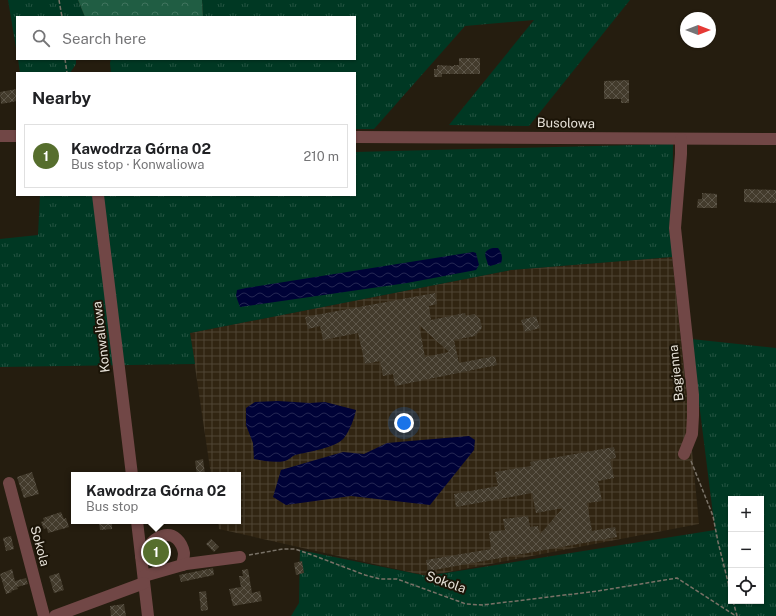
<!DOCTYPE html>
<meta charset="utf-8">
<style>
:root{--surface:#fff;--page:#f2f2f2;--text:#202124;--muted:#757577;--line:#e0e0e0;--accent:#566e2d}
body{margin:0;font-family:"Public Sans",sans-serif;background:var(--page);color:var(--text)}
.controls{position:absolute;right:12px;bottom:12px;display:grid;overflow:hidden;border-radius:0px;box-shadow:0 1px 3px #0004}
.controls button{width:36px;height:36px;display:grid;place-items:center;padding:0;border:0;border-bottom:1px solid var(--line);background:var(--surface);color:var(--text);font:20px sans-serif}
.compass{position:absolute;left:680px;top:12px;width:36px;height:36px;border-radius:50%;background:var(--surface);box-shadow:0 1px 3px #0004;rotate:90deg}
.you{position:absolute;left:404px;top:423px;width:14px;height:14px;margin:-10px;border:3px solid #fff;border-radius:50%;background:#1a73e8;box-shadow:0 0 0 6px #1a73e833}
.badge{display:grid;place-items:center;width:26px;height:26px;border-radius:50%;background:var(--accent);color:#fff;font-size:13px;font-weight:700}
.pin{position:absolute;translate:-50% -50%;border:2px solid #fff;box-shadow:0 1px 4px #0006}
.popup{position:absolute;left:71px;top:472px;width:170px;height:52px;box-sizing:border-box;display:grid;place-content:center;border-radius:0px;background:var(--surface);filter:drop-shadow(0 1px 3px #0005);font-size:13px;white-space:nowrap;color:var(--muted)}
.popup b{font-size:15px;color:var(--text)}
.popup::after{content:'';position:absolute;left:50%;top:100%;margin-left:-8px;border:8px solid transparent;border-top-color:var(--surface)}
.list{margin:0;padding:0;list-style:none}
h2{display:flex;justify-content:space-between;align-items:center;height:52px;margin:0;padding:0 16px;font-size:17px}
h2 small{font-size:13px;font-weight:400;color:var(--muted)}
.list li{display:grid;grid-template-columns:26px 1fr auto;gap:12px;align-items:center;box-sizing:border-box;height:64px;margin:0 8px 8px;padding:0 8px;border:1px solid var(--line);border-radius:0px}
.list b{display:block;font-size:15px;white-space:nowrap}
.list p{margin:0;font-size:13px;white-space:nowrap;color:var(--muted)}
.list em{font-size:13px;font-style:normal;color:var(--muted)}
.icon{flex:none;width:22px;height:22px;fill:none;stroke:currentColor;stroke-width:2;stroke-linecap:round;stroke-linejoin:round}
.map{position:relative;flex:none;width:776px;height:616px;overflow:hidden}
.search{position:absolute;background:var(--surface);box-shadow:0 1px 3px #0004;left:16px;top:16px;width:340px;height:44px;display:flex;align-items:center;gap:10px;box-sizing:border-box;padding:0 14px;border-radius:0px;color:var(--muted);font-size:15px}
.panel{position:absolute;background:var(--surface);box-shadow:0 1px 3px #0004;left:16px;top:72px;width:340px;height:124px;border-radius:0px}
.map>svg:first-child{display:block}
.industrial{fill:url(#industrial-grid)}
.grass{fill:url(#grass-tufts);fill-rule:evenodd}
.forest{fill:url(#forest-crowns)}
.water{fill:url(#water-waves)}
.building{fill:url(#building-cross-hatch);fill-rule:evenodd}
.lines{fill:none;stroke-linecap:round;stroke-linejoin:round}
.path{stroke:#797267;stroke-width:1.5;stroke-dasharray:4 2;stroke-linecap:butt}
.minor{stroke:#714746;stroke-width:12}
.labels{text-anchor:middle;dominant-baseline:central;stroke-width:4;stroke-linejoin:round;paint-order:stroke}
.street-label{font-size:13px;fill:#e7e2d9;stroke:#1b1407}
</style>
<div class="map">
<svg width="776" height="616" viewBox="0 0 776 616">
<defs>
<pattern id="industrial-grid" width="8" height="8" patternUnits="userSpaceOnUse"><rect width="8" height="8" fill="#312512"/><path d="M0 4h8M4 0v8" fill="none" stroke="#4f4434"/></pattern>
<pattern id="grass-tufts" width="24" height="20" patternUnits="userSpaceOnUse"><rect width="24" height="20" fill="#003823"/><path d="M3 7l-1-3M5 7V3M7 7l1-3M15 17l-1-3M17 17v-4M19 17l1-3" fill="none" stroke="#255442"/></pattern>
<pattern id="forest-crowns" width="20" height="18" patternUnits="userSpaceOnUse"><rect width="20" height="18" fill="#205d43"/><path d="M2 6a3 3 0 1 1 6 0M12 15a3 3 0 1 1 6 0" fill="none" stroke="#40745e"/></pattern>
<pattern id="water-waves" width="16" height="10" patternUnits="userSpaceOnUse"><rect width="16" height="10" fill="#000237"/><path d="M0 5q4-4 8 0t8 0" fill="none" stroke="#252753"/></pattern>
<pattern id="building-cross-hatch" width="8" height="8" patternUnits="userSpaceOnUse"><rect width="8" height="8" fill="#433b2c"/><path d="M0 0l8 8M0 8l8-8" fill="none" stroke="#5e574a"/></pattern>
</defs>
<rect width="100%" height="100%" fill="#251d0f"/>
<!-- industrial -->
<polygon class="industrial" points="672,257 687,398 699,524 427,576 219,529 218,521 238,521 238,475 211,475 190,333 511,270"/>
<!-- grass -->
<g class="grass">
<polygon points="8,0 78,0 85,17 17,17 17,54"/>
<polygon points="202,0 630,0 529,126 449,125 534,20 465,26 374,129 355,129 355,73 111,73 110,63 111,59 355,59 355,17 203,17"/>
<polygon points="18,59 76,59 76,64 70,73 20,73"/>
<polygon points="673,144 672,257 511,270 190,333 195,364 0,367 0,239 38,235 40,195 355,195 355,152"/>
<path d="M691 339 776 348V616H291L299 603 300 550 427 576 715 530ZM731 499H761V601H731Z"/>
</g>
<!-- forest -->
<polygon class="forest" points="78,0 202,0 203,17 85,17"/>
<!-- water -->
<g class="water">
<path d="M493 248H498C502 253 503 258 501 263L490 266 488 265C486 256 481 251 493 248Z"/>
<polygon points="473,252 476,253 479,265 476,270 407,283 240,307 236,296 237,290 246,288"/>
<path d="M278 401 310 403 325 402 356 410C354 419 350 430 344 438 336 448 307 452 295 455 292 456 289 460 285 461 275 463 264 461 254 459L253 443 246 425V408L255 402Z"/>
<polygon points="469,436 475,440 474,450 430,505 351,496 286,505 273,497 281,470 343,452 364,454 387,443"/>
</g>
<!-- building -->
<g class="building">
<polygon points="459,58 480,58 480,74 442,74 442,77 434,77 434,69 437,69 437,65 454,66 454,65 459,65"/>
<polygon points="629,80 629,103 621,103 621,99 604,99 604,81"/>
<polygon points="17,89 17,101 1,104 0,92"/>
<polygon points="744,189 776,190 776,203 744,202"/>
<polygon points="702,193 717,194 717,208 697,208 698,199 702,199"/>
<path d="M435 293 437 304 429 306 431 320 465 313 466 316 474 314 480 319 482 328 475 336 454 340 459 363 495 356 497 365 395 386 393 374 383 376 380 361 365 364 358 333 323 340 320 326 308 329 305 317ZM419 325 449 352 425 357Z"/>
<polygon points="536,316 540,328 525,332 521,320"/>
<polygon points="614,447 616,458 610,459 614,478 598,481 602,501 587,503 592,531 615,527 617,537 428,571 426,560 491,549 489,532 505,530 503,519 528,516 530,527 538,526 540,534 563,508 536,513 532,493 456,507 454,494 498,486 495,472 531,466 530,462"/>
<polygon points="203,459 205,474 197,475 195,461"/>
<polygon points="32,472 39,494 24,498 17,477"/>
<polygon points="61,512 64,519 66,518 69,527 48,533 47,528 44,529 41,522 44,521 43,518"/>
<polygon points="99,521 112,521 112,529 100,530"/>
<polygon points="11,536 14,549 6,551 3,538"/>
<polygon points="211,539 219,547 214,552 206,544"/>
<polygon points="302,561 304,573 296,575 294,563"/>
<polygon points="213,568 214,575 181,582 179,575"/>
<polygon points="12,569 15,581 26,578 28,584 17,587 18,589 11,591 12,592 6,594 0,574"/>
<polygon points="248,569 252,593 260,591 262,601 233,606 229,589 241,587 239,576 243,576 242,570"/>
<polygon points="59,573 64,590 54,593 49,576"/>
<polygon points="206,591 208,610 201,611 199,592"/>
<polygon points="124,604 126,616 111,616 110,606"/>
</g>
<g class="lines">
<!-- path -->
<g class="path">
<polyline points="59,0 62,17"/>
<polyline points="65,59 67,73"/>
<polyline points="691,461 713,516 718,542 731,594"/>
<polyline points="249,555 283,549 295,549 315,556 365,575 380,579 397,579 466,604 483,605 598,591 677,578 736,616"/>
<polyline points="733,601 737,616"/>
</g>
<!-- minor -->
<g class="minor">
<polyline points="0,136 17,136"/>
<polyline points="355,137 776,139"/>
<polyline points="681,139 681,154 675,228 693,395 693,416 692,434 684,454"/>
<polyline points="98,195 132,475"/>
<polyline points="9,483 44,616"/>
<polyline points="137,521 148,616"/>
<path d="M141 556C147 549 153 538 162 536 174 532 182 542 184 553 184 557 183 561 182 565"/>
<polyline points="144,576 186,564 240,557"/>
<polyline points="55,616 144,583"/>
</g>
</g>
<g class="labels">
<!-- street labels -->
<g class="street-label">
<text transform="translate(566 123) rotate(1)">Busolowa</text>
<text transform="translate(101 337) rotate(-97)">Konwaliowa</text>
<text transform="translate(676 373) rotate(-96)">Bagienna</text>
<text transform="translate(40 546) rotate(75)">Sokola</text>
<text transform="translate(446 582) rotate(20)">Sokola</text>
</g>
</g>
</svg>
<div class="controls">
<button>+</button>
<button>−</button>
<button><svg class="icon" aria-label="locate" viewBox="0 0 24 24"><circle cx="12" cy="12" r="6"/><path d="M12 2v4M12 18v4M2 12h4M18 12h4"/></svg></button>
</div>
<svg class="compass" viewBox="-18 -18 36 36"><path d="M0-13l5 13h-10z" fill="#e53935"/><path d="M0 13l5-13h-10z" fill="#757577"/></svg>
<div class="you"></div>
<div class="pin badge" style="left:156px;top:552px">1</div>
<div class="popup"><b>Kawodrza Górna 02</b>Bus stop</div>
<div class="search"><svg class="icon" aria-label="search" viewBox="0 0 24 24"><circle cx="10" cy="10" r="6"/><path d="M15 15l6 6"/></svg>Search here</div>
<section class="panel">
<h2>Nearby<small></small></h2>
<ul class="list">
<li><span class="badge">1</span><div><b>Kawodrza Górna 02</b><p>Bus stop · Konwaliowa</p></div><em>210 m</em></li>
</ul>
</section>
</div>
